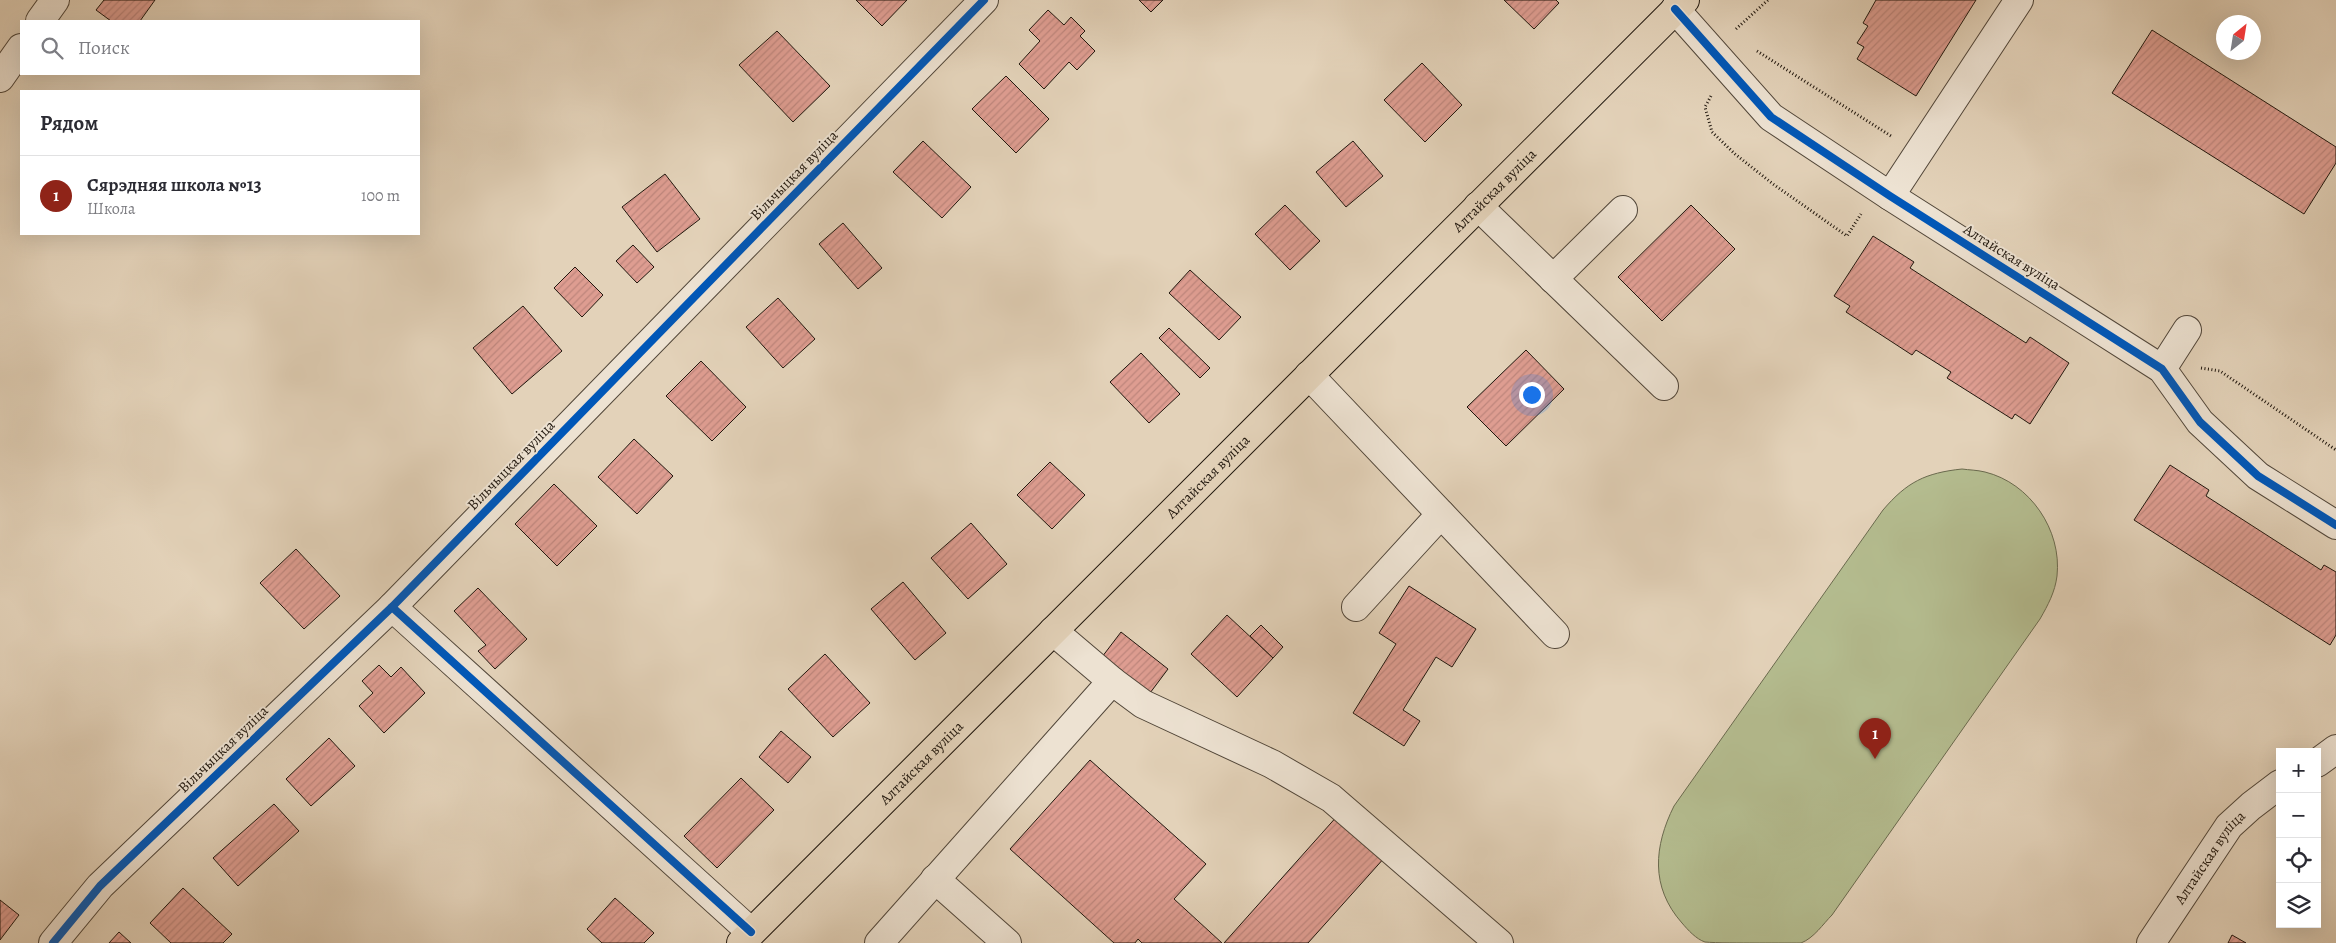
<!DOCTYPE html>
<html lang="ru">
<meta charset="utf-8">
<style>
:root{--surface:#fff;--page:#f2f2f3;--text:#2b2b33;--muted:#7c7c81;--line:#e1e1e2;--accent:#8f2418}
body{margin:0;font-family:Alegreya,serif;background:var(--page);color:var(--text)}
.controls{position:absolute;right:15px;bottom:15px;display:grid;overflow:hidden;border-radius:0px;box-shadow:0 5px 20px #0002}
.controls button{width:45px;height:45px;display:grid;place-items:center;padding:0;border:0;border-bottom:1px solid var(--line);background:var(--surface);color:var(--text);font:25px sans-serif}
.compass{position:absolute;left:2216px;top:15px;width:45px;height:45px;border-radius:50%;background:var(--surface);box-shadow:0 5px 20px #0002;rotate:30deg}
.you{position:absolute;left:1531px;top:394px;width:18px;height:18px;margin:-12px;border:4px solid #fff;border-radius:50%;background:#1a73e8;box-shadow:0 0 0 8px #1a73e833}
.badge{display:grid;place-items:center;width:32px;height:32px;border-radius:50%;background:var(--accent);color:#fff;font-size:16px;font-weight:700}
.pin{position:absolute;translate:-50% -41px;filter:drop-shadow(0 1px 2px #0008)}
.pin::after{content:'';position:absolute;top:26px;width:18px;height:15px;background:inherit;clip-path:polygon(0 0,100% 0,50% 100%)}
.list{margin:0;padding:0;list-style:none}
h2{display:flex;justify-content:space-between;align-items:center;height:65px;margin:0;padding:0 20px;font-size:21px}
h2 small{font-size:16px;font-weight:400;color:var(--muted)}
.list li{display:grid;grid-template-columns:32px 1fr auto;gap:15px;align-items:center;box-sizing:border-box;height:80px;padding:0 20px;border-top:1px solid var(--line)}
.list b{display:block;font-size:19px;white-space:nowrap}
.list p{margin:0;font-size:16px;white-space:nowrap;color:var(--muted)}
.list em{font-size:16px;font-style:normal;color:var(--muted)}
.icon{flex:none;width:28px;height:28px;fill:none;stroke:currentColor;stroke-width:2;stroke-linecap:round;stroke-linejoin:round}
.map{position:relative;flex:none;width:2336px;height:943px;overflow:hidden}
.search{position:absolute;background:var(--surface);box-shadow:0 5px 20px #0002;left:20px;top:20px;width:400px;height:55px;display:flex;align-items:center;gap:12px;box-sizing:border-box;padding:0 18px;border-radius:0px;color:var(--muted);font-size:19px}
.panel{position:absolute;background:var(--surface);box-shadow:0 5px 20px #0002;left:20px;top:90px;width:400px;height:145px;border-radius:0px}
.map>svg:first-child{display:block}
.pitch{fill:#b4bc8f;stroke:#6a6a4e}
.building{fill:url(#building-hatch);stroke:#20170e}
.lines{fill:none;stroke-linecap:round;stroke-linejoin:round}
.minor-casing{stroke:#514639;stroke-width:30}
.major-casing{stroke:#20170e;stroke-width:30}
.path{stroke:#20170e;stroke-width:3;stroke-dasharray:1 2.5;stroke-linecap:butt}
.minor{stroke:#ede2d2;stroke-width:28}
.major{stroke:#e3d2b9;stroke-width:28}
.cycleway-casing{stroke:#ede2d2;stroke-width:11}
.cycleway{stroke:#0057b8;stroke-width:8}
.labels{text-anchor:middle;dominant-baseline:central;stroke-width:4;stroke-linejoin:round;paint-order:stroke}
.street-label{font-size:15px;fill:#20170e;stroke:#ede2d2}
</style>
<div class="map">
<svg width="2336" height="943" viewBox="0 0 2336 943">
<defs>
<pattern id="building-hatch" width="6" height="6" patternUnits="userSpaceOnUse" patternTransform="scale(1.25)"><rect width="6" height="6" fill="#de9d91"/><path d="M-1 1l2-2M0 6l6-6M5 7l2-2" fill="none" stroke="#be867c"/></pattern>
</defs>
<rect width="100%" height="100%" fill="#e3d2b9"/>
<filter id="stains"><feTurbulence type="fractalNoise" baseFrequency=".004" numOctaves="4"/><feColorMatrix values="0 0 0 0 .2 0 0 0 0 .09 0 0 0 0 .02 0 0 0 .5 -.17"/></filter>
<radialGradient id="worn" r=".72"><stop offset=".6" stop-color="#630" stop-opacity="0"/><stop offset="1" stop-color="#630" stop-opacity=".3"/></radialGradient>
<!-- pitch -->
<path class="pitch" d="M1962 469C1969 470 1977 470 1985 472 2030 483 2062 530 2057 576 2055 592 2048 605 2040 619L1832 915C1823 924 1814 938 1801 943 1791 943 1766 943 1755 943 1743 943 1715 943 1705 942 1696 939 1688 930 1682 923 1650 887 1654 846 1674 806L1883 510C1907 482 1925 473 1962 469Z"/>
<!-- building -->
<g class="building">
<polygon points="104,0 155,0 140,21 111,21 96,10"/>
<polygon points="856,0 907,0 882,26"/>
<polygon points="1139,0 1163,0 1151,12"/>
<polygon points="1504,0 1556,0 1559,3 1534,29"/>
<polygon points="1876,0 1976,0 1916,96 1857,59 1864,47 1857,43 1868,26 1863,23"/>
<polygon points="1048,10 1064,25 1071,17 1085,31 1080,36 1095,51 1077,70 1069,62 1044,89 1019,64 1040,41 1029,30"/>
<polygon points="2152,30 2336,147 2336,163 2304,214 2112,93"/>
<polygon points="777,31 830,86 793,122 739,65"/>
<polygon points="1422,63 1462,105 1425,142 1384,100"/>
<polygon points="1006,76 1049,119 1016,153 972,109"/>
<polygon points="923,141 971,187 942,218 893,172"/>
<polygon points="1353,141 1383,176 1346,207 1316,172"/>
<polygon points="665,174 700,219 657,252 622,207"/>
<polygon points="1285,205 1320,241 1290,270 1255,234"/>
<polygon points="1691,205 1735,249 1662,321 1618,277"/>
<polygon points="843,223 882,268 858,289 819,244"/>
<polygon points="1873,236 1914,262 1910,268 2026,343 2030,337 2069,363 2030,424 2015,414 2012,419 1947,378 1951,372 1916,350 1912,355 1846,312 1850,306 1834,296"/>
<polygon points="633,245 654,267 637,283 616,261"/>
<polygon points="575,267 603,295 582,317 554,288"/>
<polygon points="1190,270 1241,317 1219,340 1169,293"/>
<polygon points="778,298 815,339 783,368 746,327"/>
<polygon points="523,306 562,351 512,394 473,348"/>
<polygon points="1169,328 1210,368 1200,378 1159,338"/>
<polygon points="1526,350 1564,389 1506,446 1467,407"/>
<polygon points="1141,353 1180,394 1149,423 1110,382"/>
<polygon points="701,361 746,407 712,441 666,396"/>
<polygon points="634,439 673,476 637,514 598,477"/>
<polygon points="1050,462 1085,495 1052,529 1017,495"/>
<polygon points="2170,465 2209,490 2206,496 2321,570 2324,565 2336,572 2336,635 2330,645 2134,520"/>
<polygon points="554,484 597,526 557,566 515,524"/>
<polygon points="971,523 1007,564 968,599 931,558"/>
<polygon points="296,549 340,596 304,629 260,583"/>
<polygon points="903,582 946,633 915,660 871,609"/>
<polygon points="1409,586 1476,629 1452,667 1436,657 1403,710 1420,721 1404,746 1353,713 1396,644 1379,633"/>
<polygon points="478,588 527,639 495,669 478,651 486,645 454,611"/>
<polygon points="1227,615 1273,658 1237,697 1191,654"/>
<polygon points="1261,625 1283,647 1273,658 1250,636"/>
<polygon points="1121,632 1168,669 1150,693 1102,657"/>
<polygon points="825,654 870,703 833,737 788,689"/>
<polygon points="379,665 391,677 401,667 425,693 384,733 359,706 373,693 362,681"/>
<polygon points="781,731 811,757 788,783 759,757"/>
<polygon points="329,738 355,766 311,806 286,779"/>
<polygon points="1090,760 1206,864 1174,899 1222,943 1142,943 1138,939 1135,943 1114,943 1010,849"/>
<polygon points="741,778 774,810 717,868 684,836"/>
<polygon points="274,804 299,831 238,886 213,858"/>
<polygon points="1339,814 1386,856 1308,943 1224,943"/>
<polygon points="183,888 232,934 223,943 171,943 150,923"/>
<polygon points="615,898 654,933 644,943 602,943 587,929"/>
<polygon points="0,900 19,915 0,940"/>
<polygon points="119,932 131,943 109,943"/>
<polygon points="2232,935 2246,943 2228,943"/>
</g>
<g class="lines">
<defs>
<g id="minor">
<polyline points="1675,9 1771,117 1890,196 2162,369 2200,422 2258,476 2336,525"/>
<polyline points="40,21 55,0"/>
<polyline points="0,78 21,48"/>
<polyline points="1890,196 2019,0"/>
<polyline points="1478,206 1664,386"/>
<polyline points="1553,279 1623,210"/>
<polyline points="2162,369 2187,330"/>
<polyline points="1309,375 1555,634"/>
<polyline points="392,607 751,932"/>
<polyline points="1356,607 1441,514"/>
<polyline points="1053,631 1112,681"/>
<polyline points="2317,763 2336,749"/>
<polyline points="935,879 1007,943"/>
<polyline points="53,943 100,886 392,607 984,0"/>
<polyline points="879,943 1112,681 1143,704 1272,764 1331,798 1499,943"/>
<path id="s1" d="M2151 943 2229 826 2251 806 2280 784"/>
</g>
<g id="major">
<path id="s2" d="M741 943 1685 0"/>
</g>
</defs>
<!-- minor casing -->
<use href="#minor" class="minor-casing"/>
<!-- major casing -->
<use href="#major" class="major-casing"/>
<!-- path -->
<g class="path">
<polyline points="1736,29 1768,0"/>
<polyline points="1757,51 1891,136"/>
<polyline points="1711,96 1705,107 1712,132 1735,154 1773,184 1847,236 1861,214"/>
<polyline points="2201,368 2220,371 2336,450"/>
</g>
<!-- minor -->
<use href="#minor" class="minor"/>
<!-- major -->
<use href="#major" class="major"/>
<defs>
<g id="cycleway">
<polyline points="1675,9 1771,117 1890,196 2162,369 2200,422 2258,476 2336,525"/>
<polyline points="392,607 751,932"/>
<polyline points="53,943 100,886 392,607 984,0"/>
</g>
</defs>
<!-- cycleway casing -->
<use href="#cycleway" class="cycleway-casing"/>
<!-- cycleway -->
<use href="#cycleway" class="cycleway"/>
</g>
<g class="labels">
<!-- street labels -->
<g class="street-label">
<text transform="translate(794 175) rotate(-46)">Вільчыцкая вуліца</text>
<text stroke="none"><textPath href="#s2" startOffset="1065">Алтайская вуліца</textPath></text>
<text transform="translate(2012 257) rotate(32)">Алтайская вуліца</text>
<text transform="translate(511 465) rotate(-46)">Вільчыцкая вуліца</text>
<text stroke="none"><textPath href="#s2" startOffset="660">Алтайская вуліца</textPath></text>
<text transform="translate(223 749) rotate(-44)">Вільчыцкая вуліца</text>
<text stroke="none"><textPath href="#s2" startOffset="255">Алтайская вуліца</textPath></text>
<text stroke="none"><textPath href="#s1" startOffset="104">Алтайская вуліца</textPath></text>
</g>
</g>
<rect width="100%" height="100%" filter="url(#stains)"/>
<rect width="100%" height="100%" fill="url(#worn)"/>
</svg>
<div class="controls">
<button>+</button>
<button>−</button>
<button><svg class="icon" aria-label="locate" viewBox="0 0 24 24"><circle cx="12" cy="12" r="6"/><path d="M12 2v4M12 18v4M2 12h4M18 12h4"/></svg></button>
<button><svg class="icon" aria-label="layers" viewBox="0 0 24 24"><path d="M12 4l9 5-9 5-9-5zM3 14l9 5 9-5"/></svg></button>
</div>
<svg class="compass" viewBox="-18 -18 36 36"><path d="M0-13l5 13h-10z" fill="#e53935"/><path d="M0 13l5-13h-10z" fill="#7c7c81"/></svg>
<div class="you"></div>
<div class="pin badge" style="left:1875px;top:759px">1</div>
<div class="search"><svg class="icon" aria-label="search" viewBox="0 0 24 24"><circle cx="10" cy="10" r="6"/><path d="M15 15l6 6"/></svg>Поиск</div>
<section class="panel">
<h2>Рядом<small></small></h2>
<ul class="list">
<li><span class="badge">1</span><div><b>Сярэдняя школа №13</b><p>Школа</p></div><em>100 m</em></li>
</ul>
</section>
</div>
